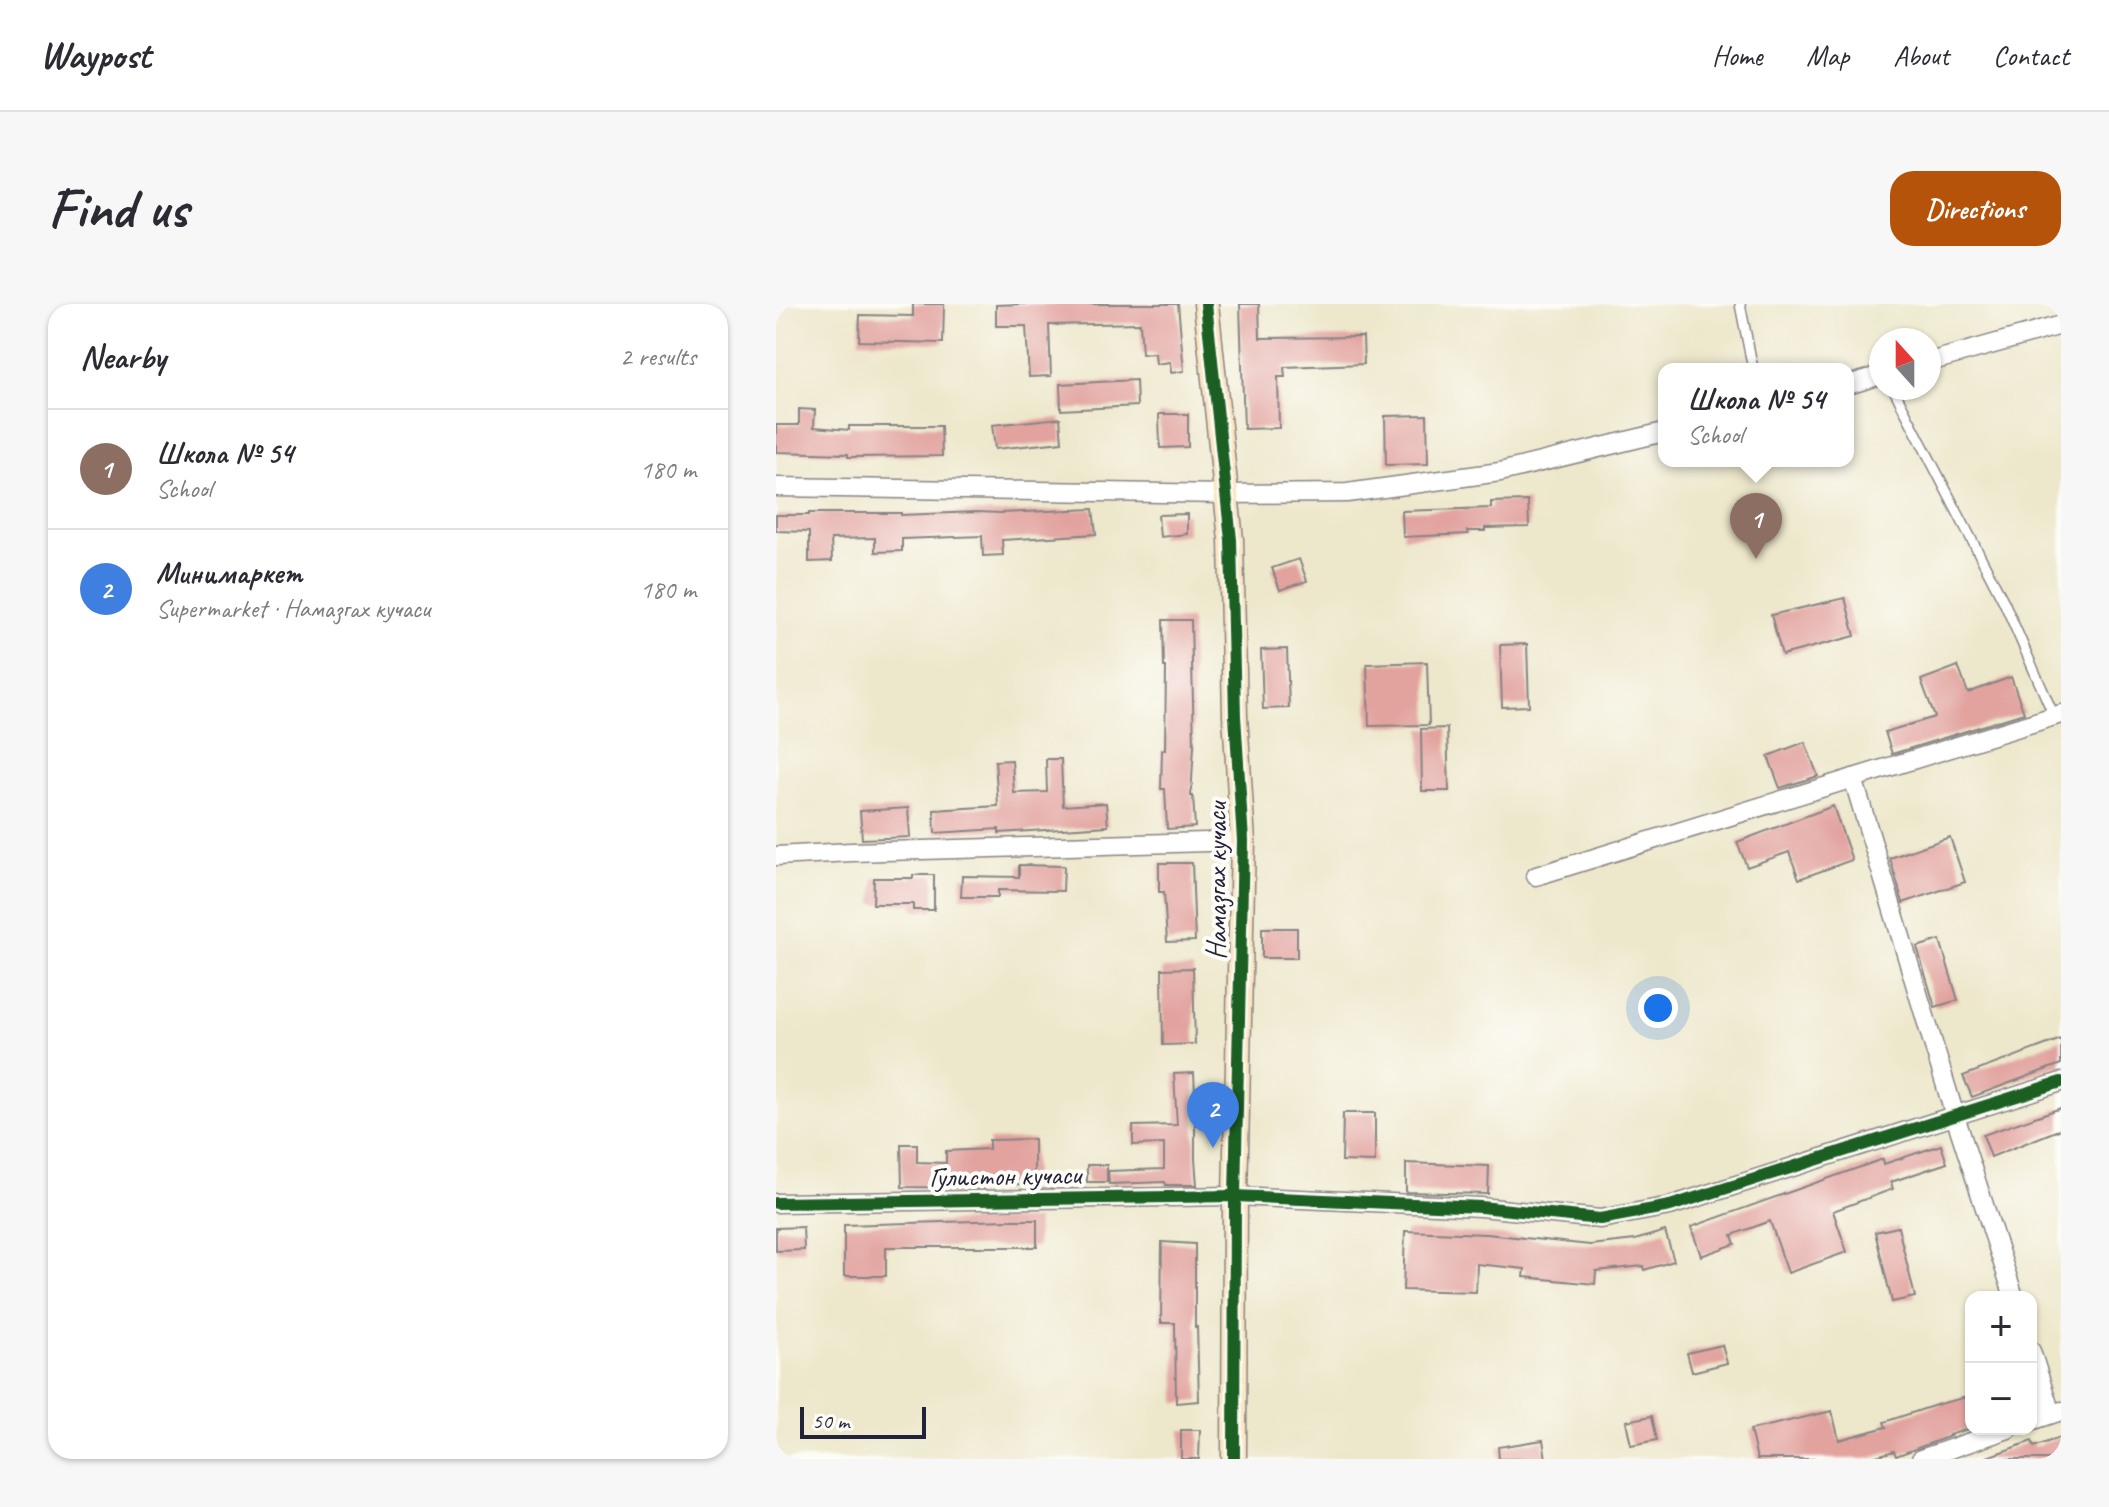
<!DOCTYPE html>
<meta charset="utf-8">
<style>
:root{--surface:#fff;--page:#f7f7f7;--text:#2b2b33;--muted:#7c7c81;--line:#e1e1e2;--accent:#b45309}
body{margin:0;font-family:Caveat,sans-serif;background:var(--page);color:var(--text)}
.controls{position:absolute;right:24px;bottom:24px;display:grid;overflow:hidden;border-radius:16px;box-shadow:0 2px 6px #0004}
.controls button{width:72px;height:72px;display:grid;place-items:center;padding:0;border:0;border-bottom:2px solid var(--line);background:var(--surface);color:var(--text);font:40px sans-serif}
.compass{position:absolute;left:1093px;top:24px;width:72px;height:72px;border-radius:50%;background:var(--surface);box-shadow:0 2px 6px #0004;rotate:339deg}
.scale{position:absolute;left:24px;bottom:20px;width:126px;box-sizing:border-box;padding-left:8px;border:4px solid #22223b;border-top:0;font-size:22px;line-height:28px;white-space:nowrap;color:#22223b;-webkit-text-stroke:6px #fdfcf7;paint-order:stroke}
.you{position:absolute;left:882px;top:704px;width:28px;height:28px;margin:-20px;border:6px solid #fff;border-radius:50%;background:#1a73e8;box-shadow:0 0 0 12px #1a73e833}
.badge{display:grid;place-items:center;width:52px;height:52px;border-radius:50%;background:var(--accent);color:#fff;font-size:26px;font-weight:700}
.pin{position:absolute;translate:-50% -66px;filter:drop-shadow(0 2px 4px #0008)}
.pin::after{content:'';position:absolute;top:42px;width:28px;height:24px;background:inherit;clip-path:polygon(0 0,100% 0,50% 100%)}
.popup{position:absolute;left:882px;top:59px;width:196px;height:104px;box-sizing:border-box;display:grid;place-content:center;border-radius:16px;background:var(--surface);filter:drop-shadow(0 2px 6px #0005);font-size:26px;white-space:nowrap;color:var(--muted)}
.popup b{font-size:30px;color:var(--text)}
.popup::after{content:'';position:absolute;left:50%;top:100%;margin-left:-16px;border:16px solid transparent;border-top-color:var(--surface)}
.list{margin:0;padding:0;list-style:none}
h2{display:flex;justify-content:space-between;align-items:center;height:104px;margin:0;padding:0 32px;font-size:34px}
h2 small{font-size:26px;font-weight:400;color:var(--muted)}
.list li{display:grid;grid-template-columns:52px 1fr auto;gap:24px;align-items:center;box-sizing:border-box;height:120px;padding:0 32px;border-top:2px solid var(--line)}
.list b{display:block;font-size:30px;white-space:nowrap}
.list p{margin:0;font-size:26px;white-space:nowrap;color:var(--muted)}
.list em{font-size:26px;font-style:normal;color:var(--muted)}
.map{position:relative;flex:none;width:1285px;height:1155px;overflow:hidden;border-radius:24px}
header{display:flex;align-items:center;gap:48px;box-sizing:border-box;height:112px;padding:0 40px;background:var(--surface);border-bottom:2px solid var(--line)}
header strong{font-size:38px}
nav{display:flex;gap:44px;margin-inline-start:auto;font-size:28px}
.intro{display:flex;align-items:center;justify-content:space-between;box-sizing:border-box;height:192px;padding:0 48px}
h1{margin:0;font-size:56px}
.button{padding:20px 36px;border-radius:24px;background:var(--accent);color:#fff;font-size:28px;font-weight:700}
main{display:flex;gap:48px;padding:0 48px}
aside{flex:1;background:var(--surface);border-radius:24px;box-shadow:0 2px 6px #0004}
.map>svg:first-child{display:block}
.building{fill:#e2a39f}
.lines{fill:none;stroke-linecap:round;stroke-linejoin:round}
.lane-casing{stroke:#888483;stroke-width:12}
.street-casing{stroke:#888483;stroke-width:21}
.secondary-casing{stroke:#888483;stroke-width:27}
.lane{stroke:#fff;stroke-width:9}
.street{stroke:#fff;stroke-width:18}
.secondary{stroke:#fbe6c4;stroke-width:24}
.cycleway-casing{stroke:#fdfcf7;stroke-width:17}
.cycleway{stroke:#1b5e20;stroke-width:12}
.labels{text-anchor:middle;stroke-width:8;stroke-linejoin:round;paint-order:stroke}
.street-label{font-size:28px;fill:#22223b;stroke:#fdfcf7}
</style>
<header>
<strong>Waypost</strong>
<nav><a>Home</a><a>Map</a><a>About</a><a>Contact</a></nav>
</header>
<div class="intro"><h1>Find us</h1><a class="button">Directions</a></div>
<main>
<aside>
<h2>Nearby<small>2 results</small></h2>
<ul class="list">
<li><span class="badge" style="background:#8d6e63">1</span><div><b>Школа № 54</b><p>School</p></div><em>180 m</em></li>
<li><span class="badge" style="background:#3f7fe0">2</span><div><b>Минимаркет</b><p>Supermarket · Намазгах кучаси</p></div><em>180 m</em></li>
</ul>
</aside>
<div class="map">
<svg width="1285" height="1155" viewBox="0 0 1285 1155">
<rect width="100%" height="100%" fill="#fdfcf7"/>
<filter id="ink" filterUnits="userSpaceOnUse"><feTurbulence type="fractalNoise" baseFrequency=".0125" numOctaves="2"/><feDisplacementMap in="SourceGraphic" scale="16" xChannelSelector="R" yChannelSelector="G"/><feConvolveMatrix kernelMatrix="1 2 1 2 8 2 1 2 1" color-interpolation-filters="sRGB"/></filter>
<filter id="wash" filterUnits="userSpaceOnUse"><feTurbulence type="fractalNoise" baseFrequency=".006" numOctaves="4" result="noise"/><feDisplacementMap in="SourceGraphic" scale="32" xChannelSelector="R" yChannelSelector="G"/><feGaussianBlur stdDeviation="1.8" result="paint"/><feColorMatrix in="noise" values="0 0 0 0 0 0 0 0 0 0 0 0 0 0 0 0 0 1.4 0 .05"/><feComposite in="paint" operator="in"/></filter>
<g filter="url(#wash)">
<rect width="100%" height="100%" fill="#ede7cb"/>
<g id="blocks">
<!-- building -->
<g class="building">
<path d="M 137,0 L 168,0 L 167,39 L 83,37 L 84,11 L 137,12 Z"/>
<path d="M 246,0 L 402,0 L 408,67 L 395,69 L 394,58 L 380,60 L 379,49 L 366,50 L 364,19 L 273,21 L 275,72 L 253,73 L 250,22 L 220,22 L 220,1 Z"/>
<path d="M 464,0 L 483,0 L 484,34 L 587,33 L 588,60 L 508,63 L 509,73 L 502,73 L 503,124 L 468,125 Z"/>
<path d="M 360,76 L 361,102 L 285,106 L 284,80 Z"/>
<path d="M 23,105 L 39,106 L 38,123 L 73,126 L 73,122 L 165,122 L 166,152 L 72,153 L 72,150 L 0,148 L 0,121 L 23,121 Z"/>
<path d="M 383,110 L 412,110 L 412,143 L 384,144 Z"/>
<path d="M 651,111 L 652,160 L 610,161 L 609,112 Z"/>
<path d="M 284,114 L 286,138 L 219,145 L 216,121 Z"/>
<path d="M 752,197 L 753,223 L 709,224 L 709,227 L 691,227 L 692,230 L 627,233 L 626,207 L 715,204 L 715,198 Z"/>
<path d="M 317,205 L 320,230 L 226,236 L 227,251 L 207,252 L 206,232 L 126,235 L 126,247 L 99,248 L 99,234 L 55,235 L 56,257 L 33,258 L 33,228 L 0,227 L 0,211 L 33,211 L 33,209 L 125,209 L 125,211 L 201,208 L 225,209 Z"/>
<path d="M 411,210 L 411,230 L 384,233 L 382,211 Z"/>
<path d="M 523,255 L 531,277 L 504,286 L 496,264 Z"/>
<path d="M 1069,294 L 1079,332 L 1006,351 L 995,311 Z"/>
<path d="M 387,316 L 415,316 L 418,442 L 415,492 L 417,492 L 419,523 L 391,525 L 389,485 L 385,485 L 386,446 L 389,446 L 390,363 L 388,363 Z"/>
<path d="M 751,340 L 753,402 L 726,403 L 724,341 Z"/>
<path d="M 511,345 L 513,404 L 487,405 L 485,346 Z"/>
<path d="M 651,358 L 653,421 L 593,422 L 591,360 Z"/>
<path d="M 1182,362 L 1192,389 L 1235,373 L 1248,409 L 1116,450 L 1109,428 L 1159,413 L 1145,376 Z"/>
<path d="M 671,424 L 673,487 L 646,487 L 645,425 Z"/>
<path d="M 1029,438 L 1042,472 L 1004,484 L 992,452 Z"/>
<path d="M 270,455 L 285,455 L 287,502 L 330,499 L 332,522 L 223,529 L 223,525 L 159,529 L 158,506 L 222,502 L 219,457 L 236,456 L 238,489 L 271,488 Z"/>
<path d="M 1057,502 L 1076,556 L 1023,575 L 1013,548 L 971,563 L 961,538 Z"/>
<path d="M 132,504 L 134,533 L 86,535 L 84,507 Z"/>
<path d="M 1174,533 L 1189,578 L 1127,599 L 1114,554 Z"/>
<path d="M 383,559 L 416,559 L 419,637 L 391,638 L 388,588 L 383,588 Z"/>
<path d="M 243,561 L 288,562 L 287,587 L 222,586 L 222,593 L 185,593 L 186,572 L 243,573 Z"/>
<path d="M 137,571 L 158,571 L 158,606 L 137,606 L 137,600 L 97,600 L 98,574 L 137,574 Z"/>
<rect x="486" y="624" width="35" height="30"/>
<path d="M 1164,636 L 1182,696 L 1159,703 L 1141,643 Z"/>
<path d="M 417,664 L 419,740 L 387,741 L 386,665 Z"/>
<path d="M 1285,735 L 1285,760 L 1196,793 L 1187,772 Z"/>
<path d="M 418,769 L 420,811 L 419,811 L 419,855 L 421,881 L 390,881 L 389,878 L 333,880 L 332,867 L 388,865 L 388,840 L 357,841 L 357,822 L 401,821 L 398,770 Z"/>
<path d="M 1285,804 L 1285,825 L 1215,853 L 1207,831 Z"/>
<path d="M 567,809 L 599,809 L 599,858 L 566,857 Z"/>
<path d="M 258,835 L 258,880 L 209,881 L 209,884 L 126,883 L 125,840 L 141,840 L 141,858 L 170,859 L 170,847 L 213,845 L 213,836 Z"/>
<path d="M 1165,841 L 1171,859 L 1115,878 L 1117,885 L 1057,907 L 1071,948 L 1012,969 L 994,917 L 956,931 L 959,940 L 925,952 L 915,923 L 1107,855 L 1108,860 Z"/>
<path d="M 630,859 L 713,862 L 712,890 L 630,888 Z"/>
<rect x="311" y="861" width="20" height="17"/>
<path d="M 233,916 L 261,916 L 261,943 L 110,943 L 110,972 L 68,972 L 68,921 Z"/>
<path d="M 27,923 L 28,946 L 0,947 L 0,924 Z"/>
<path d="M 1122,923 L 1139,993 L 1116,998 L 1099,928 Z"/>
<path d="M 629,927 L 711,930 L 814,941 L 859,936 L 889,927 L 898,957 L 868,966 L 867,962 L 820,967 L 819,980 L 748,973 L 749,965 L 701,960 L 700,988 L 627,986 Z"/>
<path d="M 386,938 L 419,940 L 419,1023 L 421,1023 L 423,1097 L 400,1099 L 399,1019 L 385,1019 Z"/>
<path d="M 946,1041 L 951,1059 L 916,1068 L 911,1049 Z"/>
<path d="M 1195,1092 L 1195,1124 L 1173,1131 L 1174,1132 L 1120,1152 L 1118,1147 L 1090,1155 L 981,1155 L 974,1126 L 1056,1107 L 1063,1136 L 1110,1123 L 1108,1118 L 1163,1100 Z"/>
<path d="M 876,1112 L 881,1136 L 855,1141 L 850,1117 Z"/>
<path d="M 405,1126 L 424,1126 L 423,1155 L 405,1155 Z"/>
<path d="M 1285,1133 L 1285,1155 L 1211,1155 L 1211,1153 L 1256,1137 L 1258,1143 Z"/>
<path d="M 767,1136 L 770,1155 L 723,1155 L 722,1143 Z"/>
</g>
</g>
</g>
<g filter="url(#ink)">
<use href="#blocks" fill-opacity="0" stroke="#888483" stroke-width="2"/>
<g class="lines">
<defs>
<g id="lane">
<path d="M 964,0 L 977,65"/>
<path d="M 1117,84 L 1228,298 L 1278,412"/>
</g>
<g id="street">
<path d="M 1153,58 L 1285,21"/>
<path d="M 1072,81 L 1105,71"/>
<path d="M 0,183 L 450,190 L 571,189 L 724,168 L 888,128"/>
<path d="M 1077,474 L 1179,812 L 1238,993"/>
<path d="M 0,552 L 75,548 L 467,537"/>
<path d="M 760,572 L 1285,410"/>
<path d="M 0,899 L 459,892 L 705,903 L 824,915 L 894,902 L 1285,778"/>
<path d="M 1255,1047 L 1275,1110"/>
<path d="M 1255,1117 L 1285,1107"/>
<path d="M 1145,1155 L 1232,1125"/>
</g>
<path id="secondary" d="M 430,0 L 455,236 L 459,412 L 467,537 L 459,892 L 458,1155"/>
</defs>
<!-- lane casing -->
<use href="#lane" class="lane-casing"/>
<!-- street casing -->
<use href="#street" class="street-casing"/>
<!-- secondary casing -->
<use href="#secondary" class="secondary-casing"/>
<!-- lane -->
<use href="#lane" class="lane"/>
<!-- street -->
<use href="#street" class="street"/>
<!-- secondary -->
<use href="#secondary" class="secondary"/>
<defs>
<g id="cycleway">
<path d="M 430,0 L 455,236 L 459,412 L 467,537 L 459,892 L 458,1155"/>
<path d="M 0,899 L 459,892 L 705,903 L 824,915 L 894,902 L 1285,778"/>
</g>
</defs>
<!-- cycleway casing -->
<use href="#cycleway" class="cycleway-casing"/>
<!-- cycleway -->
<use href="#cycleway" class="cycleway"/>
</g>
</g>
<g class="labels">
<!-- street labels -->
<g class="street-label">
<text transform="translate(440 577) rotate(-90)" y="10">Намазгах кучаси</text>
<text transform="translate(229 871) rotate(-1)" y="10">Гулистон кучаси</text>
</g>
</g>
</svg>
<div class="controls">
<button>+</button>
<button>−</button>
</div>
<svg class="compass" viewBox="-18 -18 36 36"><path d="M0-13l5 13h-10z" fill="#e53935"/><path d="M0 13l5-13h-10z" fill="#7c7c81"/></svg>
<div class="scale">50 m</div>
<div class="you"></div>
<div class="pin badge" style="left:980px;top:255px;background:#8d6e63">1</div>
<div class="popup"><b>Школа № 54</b>School</div>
<div class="pin badge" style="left:437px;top:844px;background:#3f7fe0">2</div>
</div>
</main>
